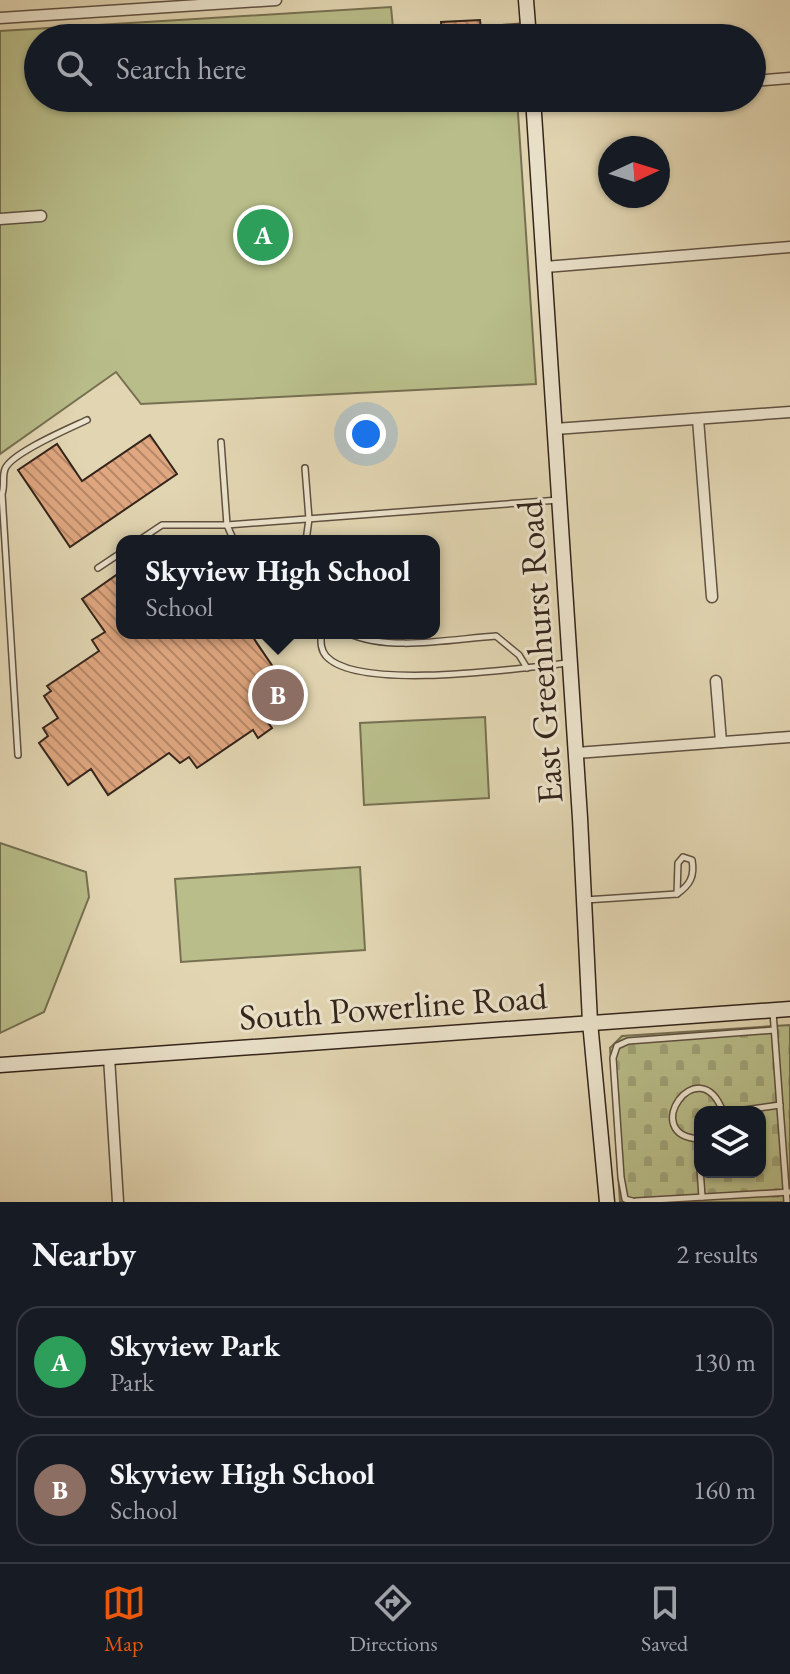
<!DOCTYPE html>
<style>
:root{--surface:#171b24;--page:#20242c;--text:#f1f3f6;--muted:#9ea1a6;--line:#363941;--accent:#ea580c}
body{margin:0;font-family:"EB Garamond",serif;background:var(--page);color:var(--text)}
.controls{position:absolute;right:24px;bottom:24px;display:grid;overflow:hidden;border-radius:16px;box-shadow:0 2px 6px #0004}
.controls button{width:72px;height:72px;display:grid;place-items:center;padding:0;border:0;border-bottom:2px solid var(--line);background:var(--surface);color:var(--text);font:40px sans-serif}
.compass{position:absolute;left:598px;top:136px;width:72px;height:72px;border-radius:50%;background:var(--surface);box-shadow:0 2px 6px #0004;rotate:86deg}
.you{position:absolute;left:366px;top:434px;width:28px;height:28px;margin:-20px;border:6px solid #fff;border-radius:50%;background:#1a73e8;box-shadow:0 0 0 12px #1a73e833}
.badge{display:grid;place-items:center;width:52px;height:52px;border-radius:50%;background:var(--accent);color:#fff;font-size:26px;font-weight:700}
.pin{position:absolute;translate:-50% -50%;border:4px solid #fff;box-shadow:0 2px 8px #0006}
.popup{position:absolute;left:116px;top:535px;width:324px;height:104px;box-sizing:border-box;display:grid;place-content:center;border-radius:16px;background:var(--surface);filter:drop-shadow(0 2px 6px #0005);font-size:26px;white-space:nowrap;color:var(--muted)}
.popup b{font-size:30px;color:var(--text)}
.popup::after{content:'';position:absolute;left:50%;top:100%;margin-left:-16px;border:16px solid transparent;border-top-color:var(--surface)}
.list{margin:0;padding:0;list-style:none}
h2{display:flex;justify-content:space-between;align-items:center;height:104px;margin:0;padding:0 32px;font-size:34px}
h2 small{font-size:26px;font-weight:400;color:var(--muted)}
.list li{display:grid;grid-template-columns:52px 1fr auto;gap:24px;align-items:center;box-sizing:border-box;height:112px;margin:0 16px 16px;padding:0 16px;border:2px solid var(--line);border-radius:24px}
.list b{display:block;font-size:30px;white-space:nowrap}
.list p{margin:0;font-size:26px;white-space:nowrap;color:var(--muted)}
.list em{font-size:26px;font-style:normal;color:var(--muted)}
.icon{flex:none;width:44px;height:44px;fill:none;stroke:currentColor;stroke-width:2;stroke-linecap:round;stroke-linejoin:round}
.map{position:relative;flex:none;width:790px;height:1202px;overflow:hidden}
.search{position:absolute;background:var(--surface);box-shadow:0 2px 6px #0004;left:24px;right:24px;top:24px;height:88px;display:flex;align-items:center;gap:20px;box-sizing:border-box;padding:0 28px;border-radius:44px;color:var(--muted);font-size:30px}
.sheet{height:360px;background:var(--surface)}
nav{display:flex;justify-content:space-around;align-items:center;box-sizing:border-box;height:112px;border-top:2px solid var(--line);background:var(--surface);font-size:22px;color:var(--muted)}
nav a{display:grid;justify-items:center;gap:4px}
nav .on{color:var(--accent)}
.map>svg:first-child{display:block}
.green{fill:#b8bd89;stroke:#767052;stroke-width:2}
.cemetery{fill:url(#cemetery-stones);stroke:#767052;stroke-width:2;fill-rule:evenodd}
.building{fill:url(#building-back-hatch);stroke:#33241b;stroke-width:2}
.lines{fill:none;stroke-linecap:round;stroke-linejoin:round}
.lane-casing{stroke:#5f5041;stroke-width:8}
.street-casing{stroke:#5f5041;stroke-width:13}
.secondary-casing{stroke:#33241b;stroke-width:17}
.lane{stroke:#ece4cd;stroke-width:5}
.street{stroke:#ece4cd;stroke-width:10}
.secondary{stroke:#ece4cd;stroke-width:14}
.labels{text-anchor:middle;stroke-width:6;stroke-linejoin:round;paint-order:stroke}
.street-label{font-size:36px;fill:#33241b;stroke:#ece4cd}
</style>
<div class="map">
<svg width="790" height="1202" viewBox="0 0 790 1202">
<defs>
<pattern id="cemetery-stones" width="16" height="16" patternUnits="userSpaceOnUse" patternTransform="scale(2)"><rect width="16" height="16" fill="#b8bd89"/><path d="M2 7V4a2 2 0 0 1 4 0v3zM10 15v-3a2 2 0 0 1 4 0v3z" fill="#9fa276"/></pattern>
<pattern id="building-back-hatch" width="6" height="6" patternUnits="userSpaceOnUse" patternTransform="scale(2)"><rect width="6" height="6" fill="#e0a780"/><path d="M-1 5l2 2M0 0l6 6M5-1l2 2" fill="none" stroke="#b68868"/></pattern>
</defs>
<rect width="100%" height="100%" fill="#e2d6b2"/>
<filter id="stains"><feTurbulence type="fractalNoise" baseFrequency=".0025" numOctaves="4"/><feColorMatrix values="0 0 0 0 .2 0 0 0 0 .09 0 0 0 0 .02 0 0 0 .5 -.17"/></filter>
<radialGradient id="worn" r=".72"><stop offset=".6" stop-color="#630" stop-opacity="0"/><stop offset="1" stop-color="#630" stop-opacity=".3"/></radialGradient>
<!-- green -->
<g class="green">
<path d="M 391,7 L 394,38 L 38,38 L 38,98 L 517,98 L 536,384 L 141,404 L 116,372 L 0,454 L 0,31 Z"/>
<path d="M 485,717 L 489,798 L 364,805 L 360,723 Z"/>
<path d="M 0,843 L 86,872 L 89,897 L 44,1012 L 0,1033 Z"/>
<path d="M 360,867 L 365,950 L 181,962 L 175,879 Z"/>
</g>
<!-- cemetery -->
<path class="cemetery" d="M 790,1025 L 790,1202 L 620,1202 L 610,1048 L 622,1036 ZM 700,1112 L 760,1112 L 760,1172 L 700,1172 Z"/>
<!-- building -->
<g class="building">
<path d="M 480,20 L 482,38 L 442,38 L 441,22 Z"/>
<path d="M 150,435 L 177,474 L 70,547 L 18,470 L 57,444 L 82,481 Z"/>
<path d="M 122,571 L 122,633 L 250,633 L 286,686 L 261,702 L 272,718 L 267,721 L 272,728 L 258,738 L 253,730 L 197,768 L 189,757 L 180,763 L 169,753 L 108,795 L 91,769 L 68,785 L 39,743 L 48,736 L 43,728 L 58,718 L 44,696 L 51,691 L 47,686 L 99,651 L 92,640 L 105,632 L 82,599 Z"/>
</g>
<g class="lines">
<defs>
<g id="lane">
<path d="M 490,29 L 527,26"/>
<path d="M 221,442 L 227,525 L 234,541"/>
<path d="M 305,468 L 309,519 L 306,541"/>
<path d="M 138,541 L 162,525 L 227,525 L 559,500"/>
<path d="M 98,568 L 122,552"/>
<path d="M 321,633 C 321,641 320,649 326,656 C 358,692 521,668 568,663"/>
<path d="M 348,633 C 389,652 452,639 496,636 L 519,655 L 527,668"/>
<path d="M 18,755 L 2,494 C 5,486 2,477 5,469 C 11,453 70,428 87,420"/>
<path d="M 683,857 L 692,860 C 695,876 690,885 677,894 L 678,863 Z"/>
<path d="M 585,900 L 677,894"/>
<path d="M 773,1012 L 787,1202"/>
<path d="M 730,1112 L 780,1105"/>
<path d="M 700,1139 C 637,1136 699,1047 723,1112"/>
<path d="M 698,1140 L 702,1197"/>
<path d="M 636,1201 L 790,1192"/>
<path d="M 636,1202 L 625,1199 L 621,1177 L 613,1058 L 617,1046 L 628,1041 L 774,1030"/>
</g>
<g id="street">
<path d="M 0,18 L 276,0"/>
<path d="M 752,81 L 790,78"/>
<path d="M 0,219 L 41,216"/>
<path d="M 545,267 L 790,247"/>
<path d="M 698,419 L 712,597"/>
<path d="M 555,429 L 790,412"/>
<path d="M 716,681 L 721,742"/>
<path d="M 576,753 L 790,737"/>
<path d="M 109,1057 L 118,1202"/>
</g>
<g id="secondary">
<path d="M 526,0 L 529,38"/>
<path d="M 533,98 L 580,818 L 590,1022 L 607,1202"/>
<path d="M 0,1065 L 790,1009"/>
</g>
</defs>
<!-- lane casing -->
<use href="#lane" class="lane-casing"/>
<!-- street casing -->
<use href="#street" class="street-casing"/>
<!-- secondary casing -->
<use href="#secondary" class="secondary-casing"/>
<!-- lane -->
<use href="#lane" class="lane"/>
<!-- street -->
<use href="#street" class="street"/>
<!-- secondary -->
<use href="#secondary" class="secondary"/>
</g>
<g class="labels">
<!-- street labels -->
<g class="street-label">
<text transform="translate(539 652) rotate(-94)" y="13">East Greenhurst Road</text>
<text transform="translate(393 1006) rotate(-4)" y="13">South Powerline Road</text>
</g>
</g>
<rect width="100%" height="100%" filter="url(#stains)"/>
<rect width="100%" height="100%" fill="url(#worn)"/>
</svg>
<div class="controls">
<button><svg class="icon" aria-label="layers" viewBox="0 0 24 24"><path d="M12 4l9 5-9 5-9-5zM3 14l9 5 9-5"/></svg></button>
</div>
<svg class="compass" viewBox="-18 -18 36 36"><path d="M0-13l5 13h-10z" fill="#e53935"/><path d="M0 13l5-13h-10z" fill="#9ea1a6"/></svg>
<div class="you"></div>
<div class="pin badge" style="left:263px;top:235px;background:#2e9e5b">A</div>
<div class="pin badge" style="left:278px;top:695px;background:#8d6e63">B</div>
<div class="popup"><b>Skyview High School</b>School</div>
<div class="search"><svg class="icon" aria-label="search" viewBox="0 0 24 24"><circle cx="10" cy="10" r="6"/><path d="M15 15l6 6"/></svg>Search here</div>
</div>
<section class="sheet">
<h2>Nearby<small>2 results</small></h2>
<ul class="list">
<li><span class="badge" style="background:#2e9e5b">A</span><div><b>Skyview Park</b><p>Park</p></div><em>130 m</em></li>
<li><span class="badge" style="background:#8d6e63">B</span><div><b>Skyview High School</b><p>School</p></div><em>160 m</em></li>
</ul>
</section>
<nav>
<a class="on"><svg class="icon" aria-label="map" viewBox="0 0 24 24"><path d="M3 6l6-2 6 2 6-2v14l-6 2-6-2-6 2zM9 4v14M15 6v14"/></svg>Map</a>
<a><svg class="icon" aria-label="directions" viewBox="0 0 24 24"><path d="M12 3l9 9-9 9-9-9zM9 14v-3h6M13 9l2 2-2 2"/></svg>Directions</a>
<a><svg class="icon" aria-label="saved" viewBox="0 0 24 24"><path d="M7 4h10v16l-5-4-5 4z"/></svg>Saved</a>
</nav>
